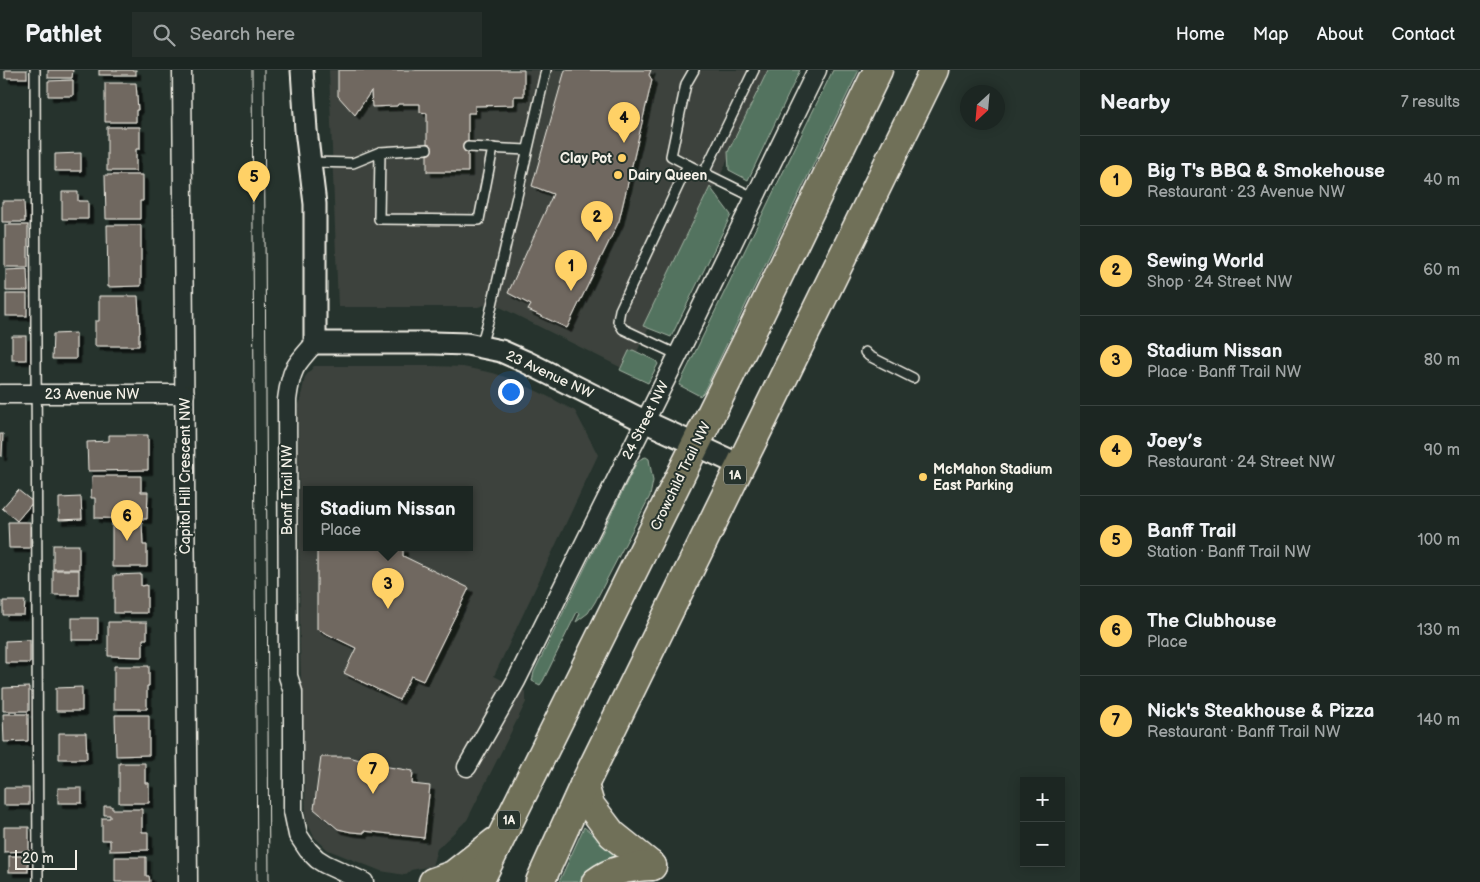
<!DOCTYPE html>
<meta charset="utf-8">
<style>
:root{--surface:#1c2622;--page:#252e2a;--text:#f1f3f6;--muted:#a0a5a5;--line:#3a4340;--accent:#ffd166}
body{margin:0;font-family:"Balsamiq Sans",sans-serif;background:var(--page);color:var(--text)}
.controls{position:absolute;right:15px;bottom:15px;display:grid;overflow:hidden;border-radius:0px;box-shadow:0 2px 12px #0003}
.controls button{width:45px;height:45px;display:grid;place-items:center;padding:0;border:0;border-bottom:1px solid var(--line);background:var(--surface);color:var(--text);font:25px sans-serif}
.compass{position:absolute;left:960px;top:15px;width:45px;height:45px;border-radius:50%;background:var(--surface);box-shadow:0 2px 12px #0003;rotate:206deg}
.scale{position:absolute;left:15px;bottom:12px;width:62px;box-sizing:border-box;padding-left:5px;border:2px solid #f4f1e8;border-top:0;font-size:14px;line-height:18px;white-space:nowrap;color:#f4f1e8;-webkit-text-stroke:4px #26332d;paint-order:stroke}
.you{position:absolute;left:510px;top:321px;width:18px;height:18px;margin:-12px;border:4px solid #fff;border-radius:50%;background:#1a73e8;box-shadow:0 0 0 8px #1a73e833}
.badge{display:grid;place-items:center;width:32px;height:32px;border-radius:50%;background:var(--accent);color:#111;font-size:16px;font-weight:700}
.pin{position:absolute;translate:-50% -41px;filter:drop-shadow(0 1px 2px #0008)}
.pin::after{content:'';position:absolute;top:26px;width:18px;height:15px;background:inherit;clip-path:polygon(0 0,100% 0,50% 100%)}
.popup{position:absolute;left:303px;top:416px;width:170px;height:65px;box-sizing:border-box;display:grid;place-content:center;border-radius:0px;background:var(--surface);filter:drop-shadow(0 1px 4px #0005);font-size:16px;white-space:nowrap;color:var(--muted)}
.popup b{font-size:19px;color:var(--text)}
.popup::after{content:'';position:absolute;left:50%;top:100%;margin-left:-10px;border:10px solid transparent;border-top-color:var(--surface)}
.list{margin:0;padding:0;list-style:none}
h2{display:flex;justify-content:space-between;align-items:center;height:65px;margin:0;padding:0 20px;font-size:21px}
h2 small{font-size:16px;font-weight:400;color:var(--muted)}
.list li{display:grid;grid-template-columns:32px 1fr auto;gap:15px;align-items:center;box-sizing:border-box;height:90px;padding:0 20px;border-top:1px solid var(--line)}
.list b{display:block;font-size:19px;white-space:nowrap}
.list p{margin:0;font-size:16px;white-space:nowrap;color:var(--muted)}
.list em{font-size:16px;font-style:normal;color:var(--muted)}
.icon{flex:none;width:28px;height:28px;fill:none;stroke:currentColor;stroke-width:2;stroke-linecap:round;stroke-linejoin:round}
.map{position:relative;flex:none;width:1080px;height:812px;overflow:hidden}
header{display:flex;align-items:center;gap:30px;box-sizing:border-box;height:70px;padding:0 25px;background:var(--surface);border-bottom:1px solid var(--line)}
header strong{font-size:24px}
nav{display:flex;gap:28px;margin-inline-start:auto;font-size:18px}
.search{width:350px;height:45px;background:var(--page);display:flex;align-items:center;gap:12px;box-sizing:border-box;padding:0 18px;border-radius:0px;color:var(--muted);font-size:19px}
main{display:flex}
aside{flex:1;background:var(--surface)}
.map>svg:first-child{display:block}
.built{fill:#3c433d;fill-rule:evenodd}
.green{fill:#52735e;stroke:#a3b2a3}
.building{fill:#706861;stroke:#f4f1e8;filter:url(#shadow)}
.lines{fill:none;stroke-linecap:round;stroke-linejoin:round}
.service-casing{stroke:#f4f1e8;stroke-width:12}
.minor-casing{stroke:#f4f1e8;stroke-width:21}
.tertiary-casing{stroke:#f4f1e8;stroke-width:25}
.trunk-casing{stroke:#f4f1e8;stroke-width:31}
.service{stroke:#26332d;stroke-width:9}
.minor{stroke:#26332d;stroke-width:18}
.tertiary{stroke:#26332d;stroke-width:21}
.trunk{stroke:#706f59;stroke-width:28}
.tram{stroke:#f4f1e8;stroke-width:1}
.poi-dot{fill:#ffd166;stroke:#26332d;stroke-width:2}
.labels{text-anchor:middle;stroke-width:4;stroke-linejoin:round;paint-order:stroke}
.shield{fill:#26332d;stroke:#b6b8b0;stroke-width:1}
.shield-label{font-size:12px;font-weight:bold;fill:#f4f1e8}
.poi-label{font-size:14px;font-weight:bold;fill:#f4f1e8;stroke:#26332d;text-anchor:start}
.street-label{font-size:14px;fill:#f4f1e8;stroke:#26332d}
</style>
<header>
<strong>Pathlet</strong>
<div class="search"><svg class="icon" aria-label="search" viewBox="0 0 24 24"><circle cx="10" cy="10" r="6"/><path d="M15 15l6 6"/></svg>Search here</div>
<nav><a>Home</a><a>Map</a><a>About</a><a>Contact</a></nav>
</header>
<main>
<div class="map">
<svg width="1080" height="812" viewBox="0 0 1080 812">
<defs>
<filter id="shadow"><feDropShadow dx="4.5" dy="4.5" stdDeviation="0" flood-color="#0009"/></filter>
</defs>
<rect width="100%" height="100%" fill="#26332d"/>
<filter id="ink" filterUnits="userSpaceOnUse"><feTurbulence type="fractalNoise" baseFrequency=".02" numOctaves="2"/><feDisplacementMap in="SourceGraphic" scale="10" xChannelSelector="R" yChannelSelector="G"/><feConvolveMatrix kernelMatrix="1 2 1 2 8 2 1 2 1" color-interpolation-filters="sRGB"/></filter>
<g filter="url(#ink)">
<!-- built -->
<g class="built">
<path d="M 329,0 L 770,0 L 628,301 L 492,233 L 478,237 L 338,237 Z"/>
<path d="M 314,296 L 433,296 L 463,297 L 493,303 L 514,310 L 549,327 L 575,341 L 598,385 L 494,606 L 526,622 L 526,632 L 467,750 L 437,779 L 432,796 L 411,800 L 405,805 L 381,801 L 328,780 L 314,767 L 306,750 L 300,580 L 298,340 L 305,307 ZM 307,420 L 469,420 L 469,478 L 307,478 Z"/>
</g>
<!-- green -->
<g class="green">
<path d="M 768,0 L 800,0 L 748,110 L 729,100 L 728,82 Z"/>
<path d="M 833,0 L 859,0 L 708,313 L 703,323 L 700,326 L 679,315 Z"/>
<path d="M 710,117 L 731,145 L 671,267 L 643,256 Z"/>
<path d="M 633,280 L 656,291 L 658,294 L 648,313 L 620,300 L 629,281 Z"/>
<path d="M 646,387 L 649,389 L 653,411 L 650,426 L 595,532 L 588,543 L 576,552 L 580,543 L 577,542 L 543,611 L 540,615 L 532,611 L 534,602 L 632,402 C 635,396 638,388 646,387 Z"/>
<path d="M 584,757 L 621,787 L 584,812 L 559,812 Z"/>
</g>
<!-- building -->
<g class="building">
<rect x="5" y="0" width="22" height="8"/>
<path d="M 48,0 L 73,0 L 72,8 L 48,8 Z"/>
<rect x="99" y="0" width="37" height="5"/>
<path d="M 338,0 L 524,0 L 524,26 L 514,26 L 514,35 L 475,36 L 475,43 L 468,43 L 468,102 L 427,102 L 427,43 L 420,42 L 420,34 L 398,34 L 397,36 L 372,37 L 371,21 L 355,45 L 338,26 Z"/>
<path d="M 565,0 L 651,0 L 649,5 L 652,10 L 619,151 L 567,258 L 528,240 L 531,235 L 508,223 L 553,124 L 532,116 Z"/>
<path d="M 73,10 L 73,26 L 48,26 L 48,11 Z"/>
<path d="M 105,13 L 136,13 L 138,40 L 136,40 L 136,52 L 105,52 Z"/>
<path d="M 107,57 L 140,57 L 140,79 L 136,79 L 136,101 L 107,101 Z"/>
<path d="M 81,83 L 81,101 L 55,101 L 55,84 Z"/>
<path d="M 105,105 L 143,105 L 143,131 L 140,131 L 140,149 L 106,149 Z"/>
<path d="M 62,122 L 78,122 L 78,131 L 88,131 L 88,149 L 62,149 Z"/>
<path d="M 2,131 L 24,131 L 25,152 L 2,152 Z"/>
<rect x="5" y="155" width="23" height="42"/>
<path d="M 107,155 L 141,155 L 141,216 L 108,217 Z"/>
<path d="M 27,199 L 28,221 L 6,221 L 6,200 Z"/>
<rect x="6" y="224" width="21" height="22"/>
<path d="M 99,226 L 138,226 L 140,263 L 139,263 L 139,276 L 95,276 L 95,251 L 99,251 Z"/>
<path d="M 76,263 L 76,289 L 52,289 L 53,264 Z"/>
<rect x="12" y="266" width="14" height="24"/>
<path d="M 0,364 L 3,364 L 2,386 L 0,386 Z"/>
<path d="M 109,365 L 148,365 L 148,400 L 88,401 L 87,372 L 109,371 Z"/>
<path d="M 92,406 L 141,406 L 141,422 L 148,422 L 147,449 L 95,448 L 95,428 L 91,428 Z"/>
<path d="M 18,420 L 33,432 L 17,451 L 2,438 Z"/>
<path d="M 81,427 L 82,449 L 59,450 L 59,428 Z"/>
<path d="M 8,452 L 30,452 L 30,478 L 9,478 Z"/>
<path d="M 142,452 L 143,475 L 147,475 L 147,497 L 112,497 L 112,453 Z"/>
<rect x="53" y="475" width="26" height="24"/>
<path d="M 317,478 L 403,478 L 403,486 L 469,518 L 423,611 L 411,606 L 399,630 L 344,603 L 356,578 L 317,559 Z"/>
<rect x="53" y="500" width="26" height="25"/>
<path d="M 141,504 L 141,516 L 147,515 L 147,543 L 114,543 L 114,505 Z"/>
<path d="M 3,531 L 25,531 L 24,545 L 3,545 Z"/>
<rect x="72" y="548" width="26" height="22"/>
<path d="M 108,552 L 147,552 L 147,569 L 143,569 L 143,587 L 108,586 Z"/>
<path d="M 30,570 L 30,593 L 5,593 L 5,571 Z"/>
<path d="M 114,596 L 149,596 L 149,616 L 147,616 L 147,639 L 114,639 Z"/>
<path d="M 29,617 L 29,641 L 3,641 L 3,618 Z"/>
<path d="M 82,617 L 82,641 L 56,641 L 56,618 Z"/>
<path d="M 3,644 L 28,644 L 28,671 L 4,672 Z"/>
<path d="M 115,645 L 149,645 L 149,685 L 116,686 Z"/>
<path d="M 59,663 L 86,663 L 87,689 L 59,689 Z"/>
<path d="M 321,687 L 349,687 L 371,693 L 369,704 L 382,706 L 383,696 L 413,701 L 412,714 L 430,716 L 424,768 L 364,761 L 364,763 L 351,762 L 338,759 L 314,739 Z"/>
<path d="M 119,693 L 145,693 L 145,713 L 149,713 L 149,733 L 119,733 Z"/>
<rect x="4" y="718" width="25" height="17"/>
<rect x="58" y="718" width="24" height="15"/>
<path d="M 104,736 L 112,736 L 112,739 L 142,739 L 142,762 L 148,762 L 148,780 L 110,781 L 110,770 L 102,770 L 102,748 L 110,748 L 110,745 L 104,745 Z"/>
<path d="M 4,757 L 29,757 L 29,781 L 4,782 Z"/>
<rect x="9" y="786" width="19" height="16"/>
<path d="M 115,787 L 146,787 L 146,806 L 149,806 L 150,812 L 115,812 Z"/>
</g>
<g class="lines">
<defs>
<g id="service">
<path d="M 35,0 L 38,812"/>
<path d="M 468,77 L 527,80"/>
<path d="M 380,82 L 379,149 L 479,150 L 493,78"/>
<path d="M 310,92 L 353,93 L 380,82 L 427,79"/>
<path d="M 688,95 L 671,86 L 686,14 L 694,0"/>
<path d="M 704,103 L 754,0"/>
<path d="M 481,276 L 489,248 L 546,0"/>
<path d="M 865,282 L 869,286 L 913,308"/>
<path d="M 678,285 L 623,259 L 618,251 L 620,240 L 688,95 L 755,128"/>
</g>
<g id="minor">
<path d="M 182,0 L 188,812"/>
<path d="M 315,273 C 294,296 291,299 287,330 L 288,606 L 293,622 L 293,741 L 298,765 L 308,780 L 317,789 L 325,794 L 364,812"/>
<path d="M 0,324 L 185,324"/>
<path d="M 467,697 L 516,611 L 678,285 L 817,0"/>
</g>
<path id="tertiary" d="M 302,0 L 306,60 L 315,134 L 315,273 L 434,273 L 467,274 L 501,281 L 526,292 L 644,351 L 740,395"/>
<g id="trunk">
<path d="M 584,715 L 590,735 L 612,764 L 652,796"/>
<path d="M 433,812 L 453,805 L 495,772"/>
<path d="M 479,812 L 750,265 L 878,0"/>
<path d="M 540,812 L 584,715 L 934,0"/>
<path d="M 596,812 C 613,799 631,797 652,796"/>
</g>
</defs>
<!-- service casing -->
<use href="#service" class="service-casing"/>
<!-- minor casing -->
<use href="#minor" class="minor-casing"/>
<!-- tertiary casing -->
<use href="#tertiary" class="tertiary-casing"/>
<!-- trunk casing -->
<use href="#trunk" class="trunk-casing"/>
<!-- service -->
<use href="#service" class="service"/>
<!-- minor -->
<use href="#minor" class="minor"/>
<!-- tertiary -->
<use href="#tertiary" class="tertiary"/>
<!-- trunk -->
<use href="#trunk" class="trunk"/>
<!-- tram -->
<g class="tram">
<path d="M 252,0 L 257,812"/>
<path d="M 264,0 L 269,812"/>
</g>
</g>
</g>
<!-- markers -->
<g class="poi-dot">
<circle cx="622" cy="88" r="5"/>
<circle cx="618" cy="105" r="5"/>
<circle cx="923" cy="407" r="5"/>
</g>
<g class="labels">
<!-- shield labels -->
<g class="shield">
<rect x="724" y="395.5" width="22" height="19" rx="4"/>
<rect x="498" y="740.5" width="22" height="19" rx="4"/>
</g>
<g class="shield-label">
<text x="735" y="409">1A</text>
<text x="509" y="754">1A</text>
</g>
<!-- poi labels -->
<g class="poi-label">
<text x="612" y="93" text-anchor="end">Clay Pot</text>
<text x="628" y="110">Dairy Queen</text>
<text x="933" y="404">McMahon Stadium<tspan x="933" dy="16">East Parking</tspan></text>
</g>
<!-- street labels -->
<g class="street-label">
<text transform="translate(550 304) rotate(25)" y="5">23 Avenue NW</text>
<text x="92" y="329">23 Avenue NW</text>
<text transform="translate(645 350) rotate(-63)" y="5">24 Street NW</text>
<text transform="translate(185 406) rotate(-90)" y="5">Capitol Hill Crescent NW</text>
<text transform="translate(680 406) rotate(-64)" y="5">Crowchild Trail NW</text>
<text transform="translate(287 420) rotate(-90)" y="5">Banff Trail NW</text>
</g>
</g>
</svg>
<div class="controls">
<button>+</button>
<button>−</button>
</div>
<svg class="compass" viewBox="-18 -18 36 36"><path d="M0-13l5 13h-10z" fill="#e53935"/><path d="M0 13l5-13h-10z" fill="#a0a5a5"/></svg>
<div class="scale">20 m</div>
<div class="you"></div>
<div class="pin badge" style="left:571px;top:221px">1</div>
<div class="pin badge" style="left:597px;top:172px">2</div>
<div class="pin badge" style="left:388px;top:539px">3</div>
<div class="popup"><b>Stadium Nissan</b>Place</div>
<div class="pin badge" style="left:624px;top:73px">4</div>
<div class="pin badge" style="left:254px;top:132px">5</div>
<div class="pin badge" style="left:127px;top:471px">6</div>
<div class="pin badge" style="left:373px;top:724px">7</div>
</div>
<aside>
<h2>Nearby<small>7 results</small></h2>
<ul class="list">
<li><span class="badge">1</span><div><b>Big T's BBQ &amp; Smokehouse</b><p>Restaurant · 23 Avenue NW</p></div><em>40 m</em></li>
<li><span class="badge">2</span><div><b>Sewing World</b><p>Shop · 24 Street NW</p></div><em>60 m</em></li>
<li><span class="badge">3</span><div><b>Stadium Nissan</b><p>Place · Banff Trail NW</p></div><em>80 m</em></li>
<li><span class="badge">4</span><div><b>Joey’s</b><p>Restaurant · 24 Street NW</p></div><em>90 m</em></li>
<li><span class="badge">5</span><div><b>Banff Trail</b><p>Station · Banff Trail NW</p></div><em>100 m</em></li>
<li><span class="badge">6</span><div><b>The Clubhouse</b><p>Place</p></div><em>130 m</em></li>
<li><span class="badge">7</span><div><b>Nick's Steakhouse &amp; Pizza</b><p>Restaurant · Banff Trail NW</p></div><em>140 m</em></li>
</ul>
</aside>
</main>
